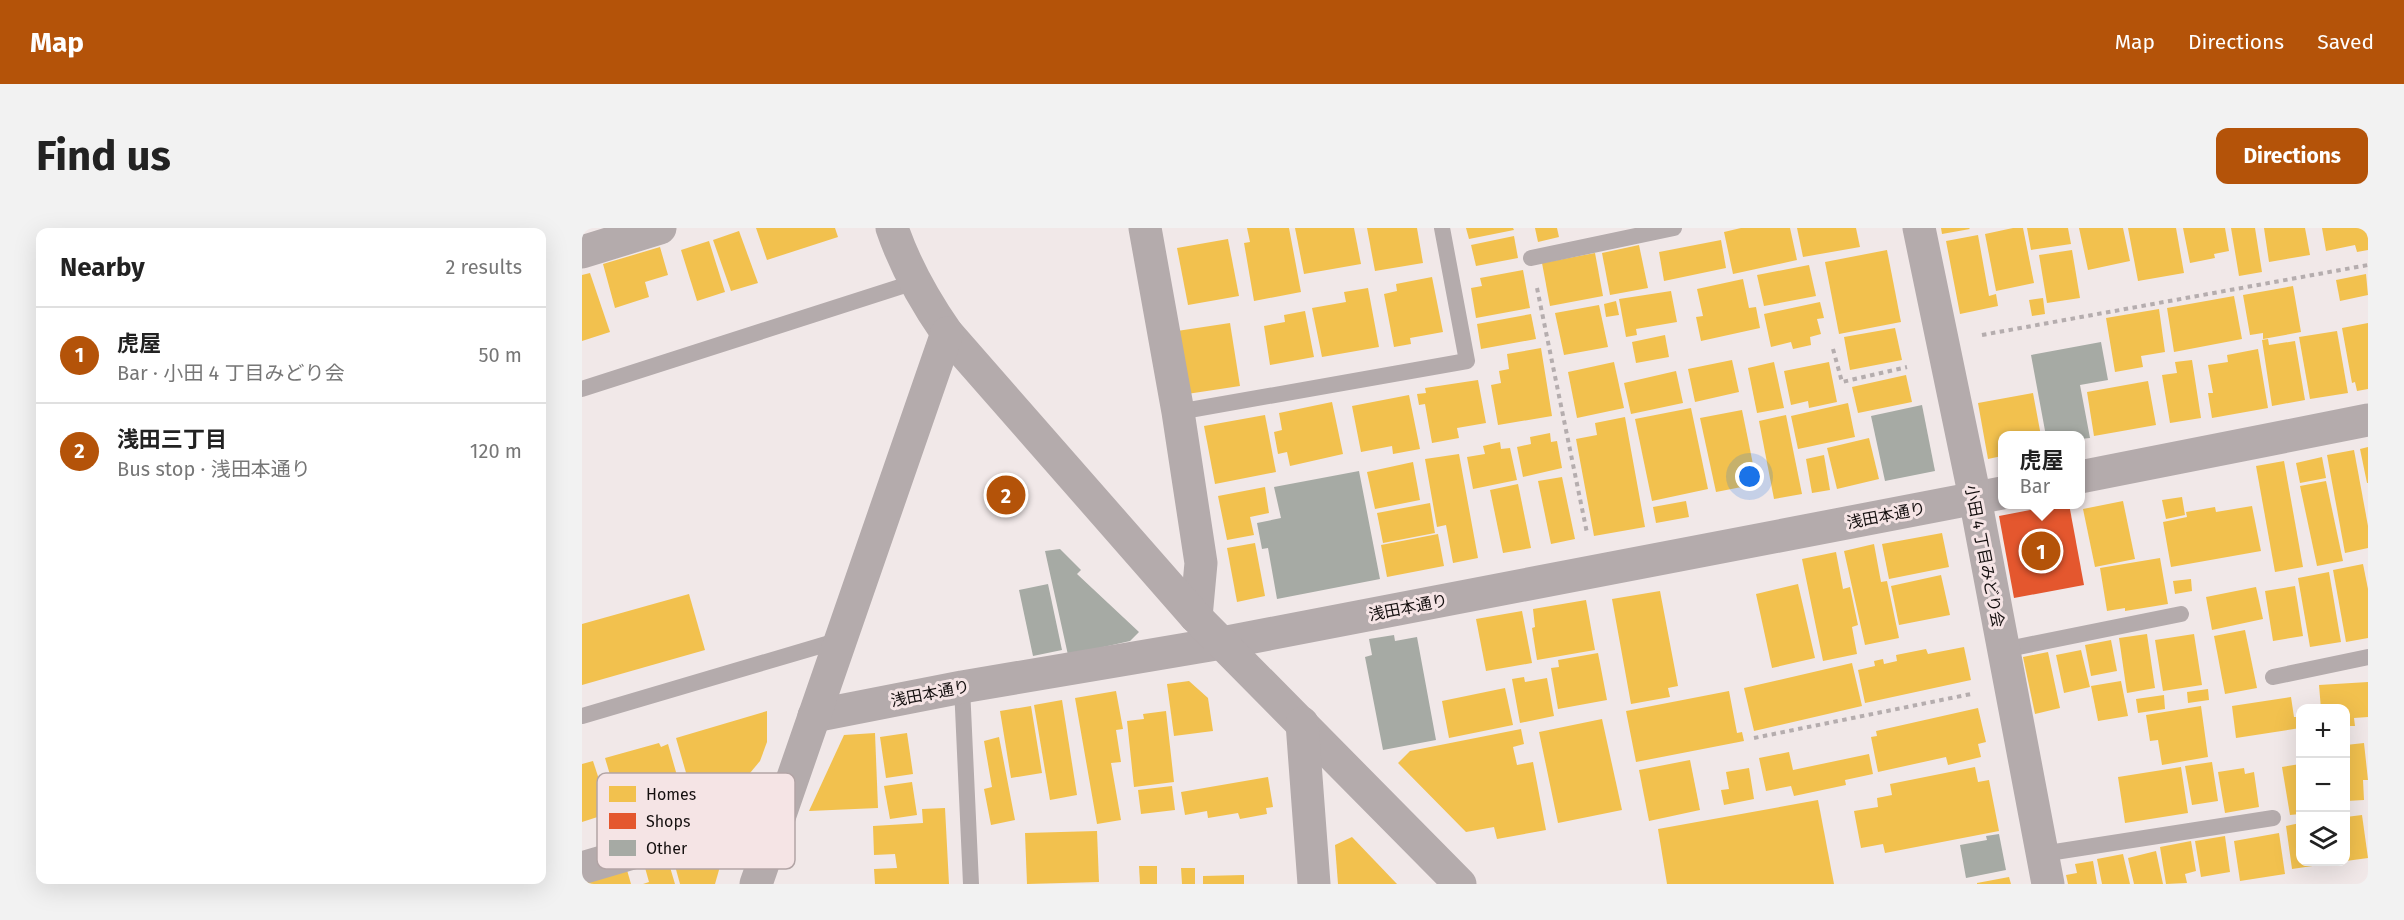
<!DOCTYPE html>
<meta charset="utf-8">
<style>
:root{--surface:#fff;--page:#f2f2f2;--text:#222;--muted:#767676;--line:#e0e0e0;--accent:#b45309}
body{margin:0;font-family:"Fira Sans","Noto Sans JP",sans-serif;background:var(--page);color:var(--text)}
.controls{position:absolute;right:18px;bottom:18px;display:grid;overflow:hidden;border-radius:12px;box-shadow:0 6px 24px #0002}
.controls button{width:54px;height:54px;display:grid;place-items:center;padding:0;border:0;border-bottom:2px solid var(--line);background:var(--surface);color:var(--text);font:30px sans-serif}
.you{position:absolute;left:1168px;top:249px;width:21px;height:21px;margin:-15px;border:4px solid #fff;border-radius:50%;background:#1a73e8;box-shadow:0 0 0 9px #1a73e833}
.badge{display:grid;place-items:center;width:39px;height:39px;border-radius:50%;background:var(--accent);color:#fff;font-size:20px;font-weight:700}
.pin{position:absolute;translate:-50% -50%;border:3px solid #fff;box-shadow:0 2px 6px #0006}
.popup{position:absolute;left:1416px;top:203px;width:87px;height:78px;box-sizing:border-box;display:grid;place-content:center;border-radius:12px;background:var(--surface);filter:drop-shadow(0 2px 4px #0005);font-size:20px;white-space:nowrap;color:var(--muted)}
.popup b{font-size:22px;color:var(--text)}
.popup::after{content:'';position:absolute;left:50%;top:100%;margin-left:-12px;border:12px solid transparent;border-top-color:var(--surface)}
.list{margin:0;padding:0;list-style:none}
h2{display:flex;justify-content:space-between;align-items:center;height:78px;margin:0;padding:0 24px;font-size:26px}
h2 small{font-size:20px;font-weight:400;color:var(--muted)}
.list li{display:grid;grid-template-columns:39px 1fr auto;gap:18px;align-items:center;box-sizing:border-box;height:96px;padding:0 24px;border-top:2px solid var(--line)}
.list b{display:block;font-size:22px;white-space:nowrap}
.list p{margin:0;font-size:20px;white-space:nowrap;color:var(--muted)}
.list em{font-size:20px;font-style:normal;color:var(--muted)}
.icon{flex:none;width:33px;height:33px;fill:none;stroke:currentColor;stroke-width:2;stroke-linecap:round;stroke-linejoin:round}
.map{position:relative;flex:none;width:1786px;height:656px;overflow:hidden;border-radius:12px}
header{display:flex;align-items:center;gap:36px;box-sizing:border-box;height:84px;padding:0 30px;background:var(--accent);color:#fff}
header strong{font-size:28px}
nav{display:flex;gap:33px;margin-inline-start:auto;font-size:21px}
.intro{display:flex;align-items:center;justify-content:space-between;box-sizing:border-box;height:144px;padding:0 36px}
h1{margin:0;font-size:42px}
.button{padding:15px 27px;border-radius:12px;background:var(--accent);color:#fff;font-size:21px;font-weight:700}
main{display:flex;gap:36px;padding:0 36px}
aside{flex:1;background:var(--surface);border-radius:12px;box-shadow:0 6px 24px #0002}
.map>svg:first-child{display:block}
.homes{fill:#f2c14e}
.shops{fill:#e4572e}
.building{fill:#a6aaa4}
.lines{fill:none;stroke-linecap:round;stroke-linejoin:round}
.path{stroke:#b5adae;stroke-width:4;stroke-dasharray:4.5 4.5;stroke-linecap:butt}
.service{stroke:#b4abac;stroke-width:16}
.minor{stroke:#b4abac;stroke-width:33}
.tertiary{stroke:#b4abac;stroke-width:33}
.labels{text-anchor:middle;stroke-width:6;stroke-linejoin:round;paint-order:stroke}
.street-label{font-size:16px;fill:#140f0f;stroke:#f5e4e5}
.key{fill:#f5e4e5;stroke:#b2a4a5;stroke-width:1.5}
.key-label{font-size:16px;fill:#140f0f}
</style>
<header>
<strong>Map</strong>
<nav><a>Map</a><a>Directions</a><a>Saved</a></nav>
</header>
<div class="intro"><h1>Find us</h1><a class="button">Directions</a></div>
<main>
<aside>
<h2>Nearby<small>2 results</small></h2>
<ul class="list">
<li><span class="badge">1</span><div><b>虎屋</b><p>Bar · 小田 4 丁目みどり会</p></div><em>50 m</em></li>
<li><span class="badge">2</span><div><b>浅田三丁目</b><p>Bus stop · 浅田本通り</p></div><em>120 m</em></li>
</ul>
</aside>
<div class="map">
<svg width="1786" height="656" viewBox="0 0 1786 656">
<rect width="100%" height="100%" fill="#f1e8e8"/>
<!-- homes -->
<g class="homes">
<path d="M 174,0 L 253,0 L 256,9 L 185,32 Z"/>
<path d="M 665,0 L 707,0 L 719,64 L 672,73 L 662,15 L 668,14 Z"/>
<path d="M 713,0 L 772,0 L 779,36 L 722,46 Z"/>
<path d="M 785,0 L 835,0 L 841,35 L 793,43 Z"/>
<path d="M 884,0 L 931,0 L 932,2 L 887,11 Z"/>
<path d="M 953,0 L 975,0 L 977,9 L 956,14 Z"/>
<path d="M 1159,0 L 1208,0 L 1215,32 L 1151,46 L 1142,4 Z"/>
<path d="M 1215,0 L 1274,0 L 1278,19 L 1221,29 Z"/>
<path d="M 1359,0 L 1387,0 L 1388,1 L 1360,6 Z"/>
<path d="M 1431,0 L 1441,0 L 1452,55 L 1414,63 L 1403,6 Z"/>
<path d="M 1445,0 L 1486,0 L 1489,16 L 1449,22 Z"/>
<path d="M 1497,0 L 1541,0 L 1548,33 L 1506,42 Z"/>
<path d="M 1546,0 L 1594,0 L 1602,45 L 1556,53 Z"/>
<path d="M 1601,0 L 1643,0 L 1647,23 L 1632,26 L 1633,30 L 1608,35 Z"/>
<path d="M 1649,0 L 1673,0 L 1680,44 L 1657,48 Z"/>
<path d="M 1682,0 L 1723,0 L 1728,27 L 1687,34 Z"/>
<path d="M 1740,0 L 1786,0 L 1786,22 L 1775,24 L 1773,17 L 1744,23 Z"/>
<path d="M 157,3 L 176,55 L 149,63 L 131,12 Z"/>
<path d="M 1396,7 L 1407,68 L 1414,66 L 1416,78 L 1378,86 L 1364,13 Z"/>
<path d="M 932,8 L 936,30 L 894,38 L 889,17 Z"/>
<path d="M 646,11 L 657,68 L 606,77 L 595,20 Z"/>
<path d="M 1139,12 L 1144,40 L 1082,53 L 1077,24 Z"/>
<path d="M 127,13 L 143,64 L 115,73 L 99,22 Z"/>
<path d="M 1057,17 L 1066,60 L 1028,67 L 1020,25 Z"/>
<path d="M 78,19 L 86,47 L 63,54 L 67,69 L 33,80 L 21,36 Z"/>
<path d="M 1305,22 L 1319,94 L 1257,106 L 1243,34 Z"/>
<path d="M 1490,22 L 1498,70 L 1465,75 L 1457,27 Z"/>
<path d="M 1013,25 L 1021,68 L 968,78 L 960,35 Z"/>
<path d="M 1227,37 L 1234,68 L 1182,78 L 1175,47 Z"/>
<path d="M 941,42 L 948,80 L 894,90 L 889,60 L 900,58 L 898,50 Z"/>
<path d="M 8,45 L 28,104 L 0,113 L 0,47 Z"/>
<path d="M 1784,46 L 1786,67 L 1758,73 L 1754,52 Z"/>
<path d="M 850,49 L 861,104 L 828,110 L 829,116 L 812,119 L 802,66 L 815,63 L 814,56 Z"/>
<path d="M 1161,51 L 1167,80 L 1174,79 L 1178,100 L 1119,113 L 1114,89 L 1121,88 L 1115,61 Z"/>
<path d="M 1711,58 L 1719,104 L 1681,111 L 1681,105 L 1668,107 L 1661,67 Z"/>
<path d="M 786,60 L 797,119 L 740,129 L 730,80 L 764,74 L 762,64 Z"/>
<path d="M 1089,63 L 1095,94 L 1054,101 L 1055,107 L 1044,109 L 1037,71 Z"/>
<path d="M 1652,68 L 1660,111 L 1592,124 L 1585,80 Z"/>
<path d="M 1461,70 L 1463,86 L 1450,88 L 1447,72 Z"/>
<path d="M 1034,73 L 1037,87 L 1024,89 L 1022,76 Z"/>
<path d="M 1238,74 L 1242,90 L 1235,91 L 1239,106 L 1228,109 L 1229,117 L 1211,121 L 1209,114 L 1189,119 L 1182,86 Z"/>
<path d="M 1017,77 L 1026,119 L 982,127 L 973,85 Z"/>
<path d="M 1577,81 L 1583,124 L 1559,128 L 1561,139 L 1533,144 L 1524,90 Z"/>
<path d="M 723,83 L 732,129 L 688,137 L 682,98 L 703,94 L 702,87 Z"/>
<path d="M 949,86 L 954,111 L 899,121 L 895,96 Z"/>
<path d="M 648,95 L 658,158 L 605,166 L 595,103 Z"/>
<path d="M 1786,95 L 1786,161 L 1775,163 L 1773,154 L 1770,155 L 1760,100 Z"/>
<path d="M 1313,100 L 1320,132 L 1268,142 L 1262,109 Z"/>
<path d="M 1755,103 L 1766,165 L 1728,171 L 1717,109 Z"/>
<path d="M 1083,107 L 1087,129 L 1054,135 L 1050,114 Z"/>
<path d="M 1686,111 L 1687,117 L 1713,113 L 1723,172 L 1690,178 L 1680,112 Z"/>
<path d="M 959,120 L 970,188 L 916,197 L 909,157 L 919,155 L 917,143 L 927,141 L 925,126 Z"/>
<path d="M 1676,121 L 1686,180 L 1630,190 L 1626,165 L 1631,165 L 1626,137 L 1646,134 L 1645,127 Z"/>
<path d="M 1150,132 L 1157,164 L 1113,174 L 1106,141 Z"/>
<path d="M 1610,132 L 1619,190 L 1588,195 L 1580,147 L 1595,145 L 1593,134 Z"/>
<path d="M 1032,134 L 1042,180 L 995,190 L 986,144 Z"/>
<path d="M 1192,134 L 1202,180 L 1175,185 L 1166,140 Z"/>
<path d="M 1247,134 L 1255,174 L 1227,180 L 1226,173 L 1209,177 L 1202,143 Z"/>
<path d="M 1094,143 L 1101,175 L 1049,186 L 1042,155 Z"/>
<path d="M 1324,147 L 1330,174 L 1276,185 L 1270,159 Z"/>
<path d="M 896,152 L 904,195 L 875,200 L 877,210 L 850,215 L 843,176 L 837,177 L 835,166 L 844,165 L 843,160 Z"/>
<path d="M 1566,153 L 1574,197 L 1512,208 L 1505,164 Z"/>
<path d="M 1451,165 L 1459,208 L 1420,208 L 1420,228 L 1406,231 L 1396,175 Z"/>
<path d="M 827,167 L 838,221 L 811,226 L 810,218 L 779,224 L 770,178 Z"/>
<path d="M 750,174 L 761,226 L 708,238 L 705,224 L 696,226 L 692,204 L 700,202 L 697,185 Z"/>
<path d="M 1266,175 L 1273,209 L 1216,221 L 1209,188 Z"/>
<path d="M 1109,180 L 1126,261 L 1070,273 L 1053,191 Z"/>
<path d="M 1160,182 L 1175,256 L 1134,264 L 1118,190 Z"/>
<path d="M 683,187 L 694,244 L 633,256 L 622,198 Z"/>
<path d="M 1204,187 L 1220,266 L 1192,271 L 1177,193 Z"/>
<path d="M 1043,189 L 1063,299 L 1012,308 L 994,211 L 1015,207 L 1013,195 Z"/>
<path d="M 968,205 L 969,214 L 975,213 L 980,240 L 941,249 L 935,219 L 949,216 L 948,209 Z"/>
<path d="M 1287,210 L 1297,251 L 1255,261 L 1245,220 Z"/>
<path d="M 918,214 L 919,221 L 928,220 L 935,252 L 891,261 L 885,229 L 903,226 L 901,218 Z"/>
<path d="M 1786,219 L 1786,255 L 1785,255 L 1778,221 Z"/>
<path d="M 1772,222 L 1786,298 L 1786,320 L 1763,325 L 1745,227 Z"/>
<path d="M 877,226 L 896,330 L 871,335 L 864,297 L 855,299 L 843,231 Z"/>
<path d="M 1242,227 L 1248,262 L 1230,265 L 1224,231 Z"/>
<path d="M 1740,229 L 1744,250 L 1718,255 L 1714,235 Z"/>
<path d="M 1702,233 L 1721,339 L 1693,344 L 1674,238 Z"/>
<path d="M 831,234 L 838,272 L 793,281 L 785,244 Z"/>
<path d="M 980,249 L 993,311 L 969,316 L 956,253 Z"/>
<path d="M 1744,253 L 1761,333 L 1735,338 L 1718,258 Z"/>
<path d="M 936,256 L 949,320 L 921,325 L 908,262 Z"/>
<path d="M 683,259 L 687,285 L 668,289 L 672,307 L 645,312 L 636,268 Z"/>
<path d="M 1600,269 L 1603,287 L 1584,291 L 1580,272 Z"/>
<path d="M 1104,273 L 1107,289 L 1074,295 L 1071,279 Z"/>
<path d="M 1541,273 L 1553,331 L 1513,339 L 1501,281 Z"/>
<path d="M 848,275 L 853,305 L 801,315 L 795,285 Z"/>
<path d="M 1670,278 L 1679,323 L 1589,339 L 1581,294 L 1605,289 L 1604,284 L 1633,279 L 1634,284 Z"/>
<path d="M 1360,305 L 1367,339 L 1307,351 L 1300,316 Z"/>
<path d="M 856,306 L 862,338 L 805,349 L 799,317 Z"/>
<path d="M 673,315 L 683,368 L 655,374 L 645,320 Z"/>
<path d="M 1292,316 L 1299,354 L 1305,353 L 1317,410 L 1283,417 L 1262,323 Z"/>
<path d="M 1254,324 L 1261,361 L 1268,359 L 1276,397 L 1270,399 L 1275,426 L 1241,433 L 1220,331 Z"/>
<path d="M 1578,330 L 1586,376 L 1543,383 L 1543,380 L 1525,383 L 1518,340 Z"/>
<path d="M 1781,336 L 1786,361 L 1786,410 L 1764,414 L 1751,342 Z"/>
<path d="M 1747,344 L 1759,414 L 1728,419 L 1716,350 Z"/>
<path d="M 1359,347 L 1368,387 L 1317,397 L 1309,358 Z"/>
<path d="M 1609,351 L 1610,363 L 1593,366 L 1591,353 Z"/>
<path d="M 1216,356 L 1233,430 L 1190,440 L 1174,366 Z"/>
<path d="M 1713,358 L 1721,408 L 1691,413 L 1683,363 Z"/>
<path d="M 1674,359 L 1681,391 L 1630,402 L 1624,369 Z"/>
<path d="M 1078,363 L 1096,458 L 1086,460 L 1088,469 L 1049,476 L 1030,371 Z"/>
<path d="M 107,366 L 123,422 L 0,457 L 0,396 Z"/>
<path d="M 1004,372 L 1013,422 L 955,432 L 950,400 L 953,399 L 951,381 Z"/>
<path d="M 940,383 L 950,435 L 904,443 L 894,391 Z"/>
<path d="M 1663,402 L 1675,460 L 1643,466 L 1632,408 Z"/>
<path d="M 1565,406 L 1573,460 L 1545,465 L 1537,410 Z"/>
<path d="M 1612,406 L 1620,457 L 1581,463 L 1573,412 Z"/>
<path d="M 1529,412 L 1535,443 L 1509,448 L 1503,417 Z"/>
<path d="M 1382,419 L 1389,452 L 1283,475 L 1276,442 L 1293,438 L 1292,433 L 1301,431 L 1302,436 L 1315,433 L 1314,427 L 1344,421 L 1346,426 Z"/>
<path d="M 1499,422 L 1508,459 L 1482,465 L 1474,427 Z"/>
<path d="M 1466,424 L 1478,480 L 1453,486 L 1441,429 Z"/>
<path d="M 1016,425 L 1025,472 L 976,481 L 969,440 L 977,439 L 976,432 Z"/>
<path d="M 1270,435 L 1280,478 L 1172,503 L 1162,460 Z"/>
<path d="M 942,449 L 943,454 L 965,450 L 972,488 L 938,495 L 930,451 Z"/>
<path d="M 607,453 L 626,470 L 631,503 L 592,508 L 585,456 Z"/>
<path d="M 1539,453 L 1546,488 L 1516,493 L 1509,458 Z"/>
<path d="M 1786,454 L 1786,489 L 1772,490 L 1773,498 L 1764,498 L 1764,481 L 1739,481 L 1737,457 Z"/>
<path d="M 923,460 L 931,497 L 867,510 L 860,473 Z"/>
<path d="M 1626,461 L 1627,472 L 1606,475 L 1605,464 Z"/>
<path d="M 534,463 L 541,501 L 534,502 L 539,534 L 529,535 L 539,592 L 515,596 L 493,470 Z"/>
<path d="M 1147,463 L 1155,505 L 1160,504 L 1162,513 L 1054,534 L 1044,483 Z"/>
<path d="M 1582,467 L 1583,481 L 1556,485 L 1554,471 Z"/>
<path d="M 1709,469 L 1712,489 L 1718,489 L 1718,500 L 1654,510 L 1650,478 Z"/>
<path d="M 480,472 L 495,567 L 468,572 L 452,477 Z"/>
<path d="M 449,478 L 460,545 L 429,550 L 418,483 Z"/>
<path d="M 1619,478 L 1626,529 L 1580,537 L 1576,512 L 1568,513 L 1564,487 Z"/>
<path d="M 1396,480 L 1404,514 L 1396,516 L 1399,529 L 1366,537 L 1364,529 L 1296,544 L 1289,509 L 1295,508 L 1294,503 Z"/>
<path d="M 185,483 L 185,514 L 178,533 L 168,545 L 109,562 L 94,510 Z"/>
<path d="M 584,483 L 592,554 L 552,559 L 545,493 L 562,491 L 561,486 Z"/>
<path d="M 1020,491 L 1040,582 L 976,595 L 957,504 Z"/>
<path d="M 939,501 L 942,516 L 931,519 L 935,537 L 951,534 L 964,602 L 915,611 L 912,599 L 884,604 L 816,535 L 828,523 Z"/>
<path d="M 293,505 L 296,580 L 227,583 L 262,507 Z"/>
<path d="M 325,505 L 331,546 L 304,550 L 298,509 Z"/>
<path d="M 417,509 L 433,592 L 409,597 L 402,561 L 410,559 L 402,513 Z"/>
<path d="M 77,515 L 79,519 L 86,516 L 106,586 L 79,593 L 74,577 L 40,587 L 23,530 Z"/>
<path d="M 1782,515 L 1786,552 L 1781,552 L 1782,572 L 1764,573 L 1764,517 Z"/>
<path d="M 1207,524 L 1211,542 L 1287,526 L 1291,546 L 1263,552 L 1264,557 L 1212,568 L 1209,558 L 1184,563 L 1177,530 Z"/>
<path d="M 1108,532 L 1118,582 L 1067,593 L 1057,542 Z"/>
<path d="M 11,533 L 28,585 L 0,594 L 0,536 Z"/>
<path d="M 1630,534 L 1636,573 L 1610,577 L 1603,538 Z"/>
<path d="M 1718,536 L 1718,586 L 1708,587 L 1700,539 Z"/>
<path d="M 1393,539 L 1396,554 L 1407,552 L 1417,603 L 1303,625 L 1301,616 L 1279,620 L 1272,583 L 1296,579 L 1295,570 L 1310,567 L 1308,556 Z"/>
<path d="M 1599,539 L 1606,585 L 1543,595 L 1536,549 Z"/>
<path d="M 1167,540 L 1172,571 L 1142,577 L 1139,562 L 1147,561 L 1144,544 Z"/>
<path d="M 1662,540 L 1663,546 L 1672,544 L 1677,579 L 1643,585 L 1636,544 Z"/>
<path d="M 686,549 L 691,579 L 684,580 L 685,586 L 658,591 L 656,585 L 626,590 L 625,583 L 603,587 L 599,564 Z"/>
<path d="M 330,554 L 335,587 L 308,591 L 302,558 Z"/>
<path d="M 590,558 L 593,582 L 559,586 L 556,562 Z"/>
<path d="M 1236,572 L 1252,656 L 1085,656 L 1076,601 Z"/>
<path d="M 363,580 L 367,656 L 293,656 L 292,641 L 315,640 L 313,626 L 292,627 L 291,598 L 341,595 L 340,581 Z"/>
<path d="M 1780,587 L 1786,630 L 1764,633 L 1764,589 Z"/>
<path d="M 1718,595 L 1718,634 L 1751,635 L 1710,641 L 1704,598 Z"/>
<path d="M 515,603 L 517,654 L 445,656 L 443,605 Z"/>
<path d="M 1697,605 L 1703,646 L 1658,653 L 1652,613 Z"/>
<path d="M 1643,608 L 1648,644 L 1619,649 L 1613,613 Z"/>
<path d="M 770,609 L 815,656 L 756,656 L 753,617 Z"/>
<path d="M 1609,613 L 1614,643 L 1603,646 L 1605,655 L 1584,656 L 1578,619 Z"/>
<path d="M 136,615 L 141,628 L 133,656 L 98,656 L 90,627 Z"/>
<path d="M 1574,623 L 1581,656 L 1552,656 L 1546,630 Z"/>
<path d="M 1541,626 L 1548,656 L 1520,656 L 1515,631 Z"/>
<path d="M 85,629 L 93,656 L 61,656 L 67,654 L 62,636 Z"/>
<path d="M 1511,633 L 1515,656 L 1486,656 L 1484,647 L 1495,645 L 1493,636 Z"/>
<path d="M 557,638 L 575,638 L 575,656 L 558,656 Z"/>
<path d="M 599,640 L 613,640 L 613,656 L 600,656 Z"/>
<path d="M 45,642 L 49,656 L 1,656 L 1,655 Z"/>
<path d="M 662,647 L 662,656 L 621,656 L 621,648 Z"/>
<path d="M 1427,649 L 1429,656 L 1395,656 L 1395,655 Z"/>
</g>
<!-- shops -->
<path class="shops" d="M 1479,276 L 1487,276 L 1502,357 L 1432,370 L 1417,288 Z"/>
<!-- building -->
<g class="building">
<path d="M 1519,114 L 1526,152 L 1498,157 L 1508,210 L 1498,211 L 1498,208 L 1464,208 L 1449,127 Z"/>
<path d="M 1340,177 L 1353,243 L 1303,253 L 1289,188 Z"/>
<path d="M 777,243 L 798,351 L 695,371 L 686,320 L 680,321 L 675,295 L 699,290 L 692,259 Z"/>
<path d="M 478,321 L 499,342 L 495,346 L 557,404 L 548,413 L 486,427 L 463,323 Z"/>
<path d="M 466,356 L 480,422 L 451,428 L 437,362 Z"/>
<path d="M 812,407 L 813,413 L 835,409 L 854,512 L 801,522 L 783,429 L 790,427 L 787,411 Z"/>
<path d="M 1417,606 L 1424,642 L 1384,650 L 1378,617 L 1405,612 L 1404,608 Z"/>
</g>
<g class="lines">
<!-- path -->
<g class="path">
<path d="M 955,60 L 1005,305"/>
<path d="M 1400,107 L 1786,37"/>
<path d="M 1251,121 L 1260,154 L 1325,139"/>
<path d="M 1172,510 L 1389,466"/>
</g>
<!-- service -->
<g class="service">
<path d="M 949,30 L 1092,0"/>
<path d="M 0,161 L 333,54"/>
<path d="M 596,184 L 885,133 L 860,0"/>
<path d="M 1421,422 L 1599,386"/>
<path d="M 1691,449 L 1786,429"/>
<path d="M 380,459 L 389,656"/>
<path d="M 0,488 L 258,412"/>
<path d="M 1460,626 L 1691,590"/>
</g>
<!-- minor -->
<g class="minor">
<path d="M 563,0 L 596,184 L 619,335 L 614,389"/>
<path d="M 1337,0 L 1393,270 L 1466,656"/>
<path d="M 0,24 L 78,0"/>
<path d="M 1498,249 L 1786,192"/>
<path d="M 232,488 L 380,459 L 640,415 L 1420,265"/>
<path d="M 0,640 L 146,597 L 191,606"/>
</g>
<!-- tertiary -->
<g class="tertiary">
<path d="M 310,0 C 323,38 342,72 365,105 L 614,389 L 878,656"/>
<path d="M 720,495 L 732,656"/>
<path d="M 174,656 L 365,105"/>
</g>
</g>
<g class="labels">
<!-- street labels -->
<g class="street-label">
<text transform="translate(1304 287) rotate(-11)" y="6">浅田本通り</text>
<text transform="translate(1403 328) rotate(79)" y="6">小田 4 丁目みどり会</text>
<text transform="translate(826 379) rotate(-11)" y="6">浅田本通り</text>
<text transform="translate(348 465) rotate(-11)" y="6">浅田本通り</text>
</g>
</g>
<!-- legend -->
<rect x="15" y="545" width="198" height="96" rx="9" class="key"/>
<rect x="27" y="558" width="27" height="16" fill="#f2c14e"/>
<rect x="27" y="585" width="27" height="16" fill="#e4572e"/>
<rect x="27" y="612" width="27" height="16" fill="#a6aaa4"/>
<g class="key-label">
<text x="64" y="572">Homes</text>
<text x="64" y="599">Shops</text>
<text x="64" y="626">Other</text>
</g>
</svg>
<div class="controls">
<button>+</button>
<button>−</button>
<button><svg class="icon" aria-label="layers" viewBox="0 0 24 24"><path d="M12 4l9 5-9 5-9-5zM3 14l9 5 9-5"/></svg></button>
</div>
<div class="you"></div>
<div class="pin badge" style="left:1459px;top:323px">1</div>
<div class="popup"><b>虎屋</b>Bar</div>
<div class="pin badge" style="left:424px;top:267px">2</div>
</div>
</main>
